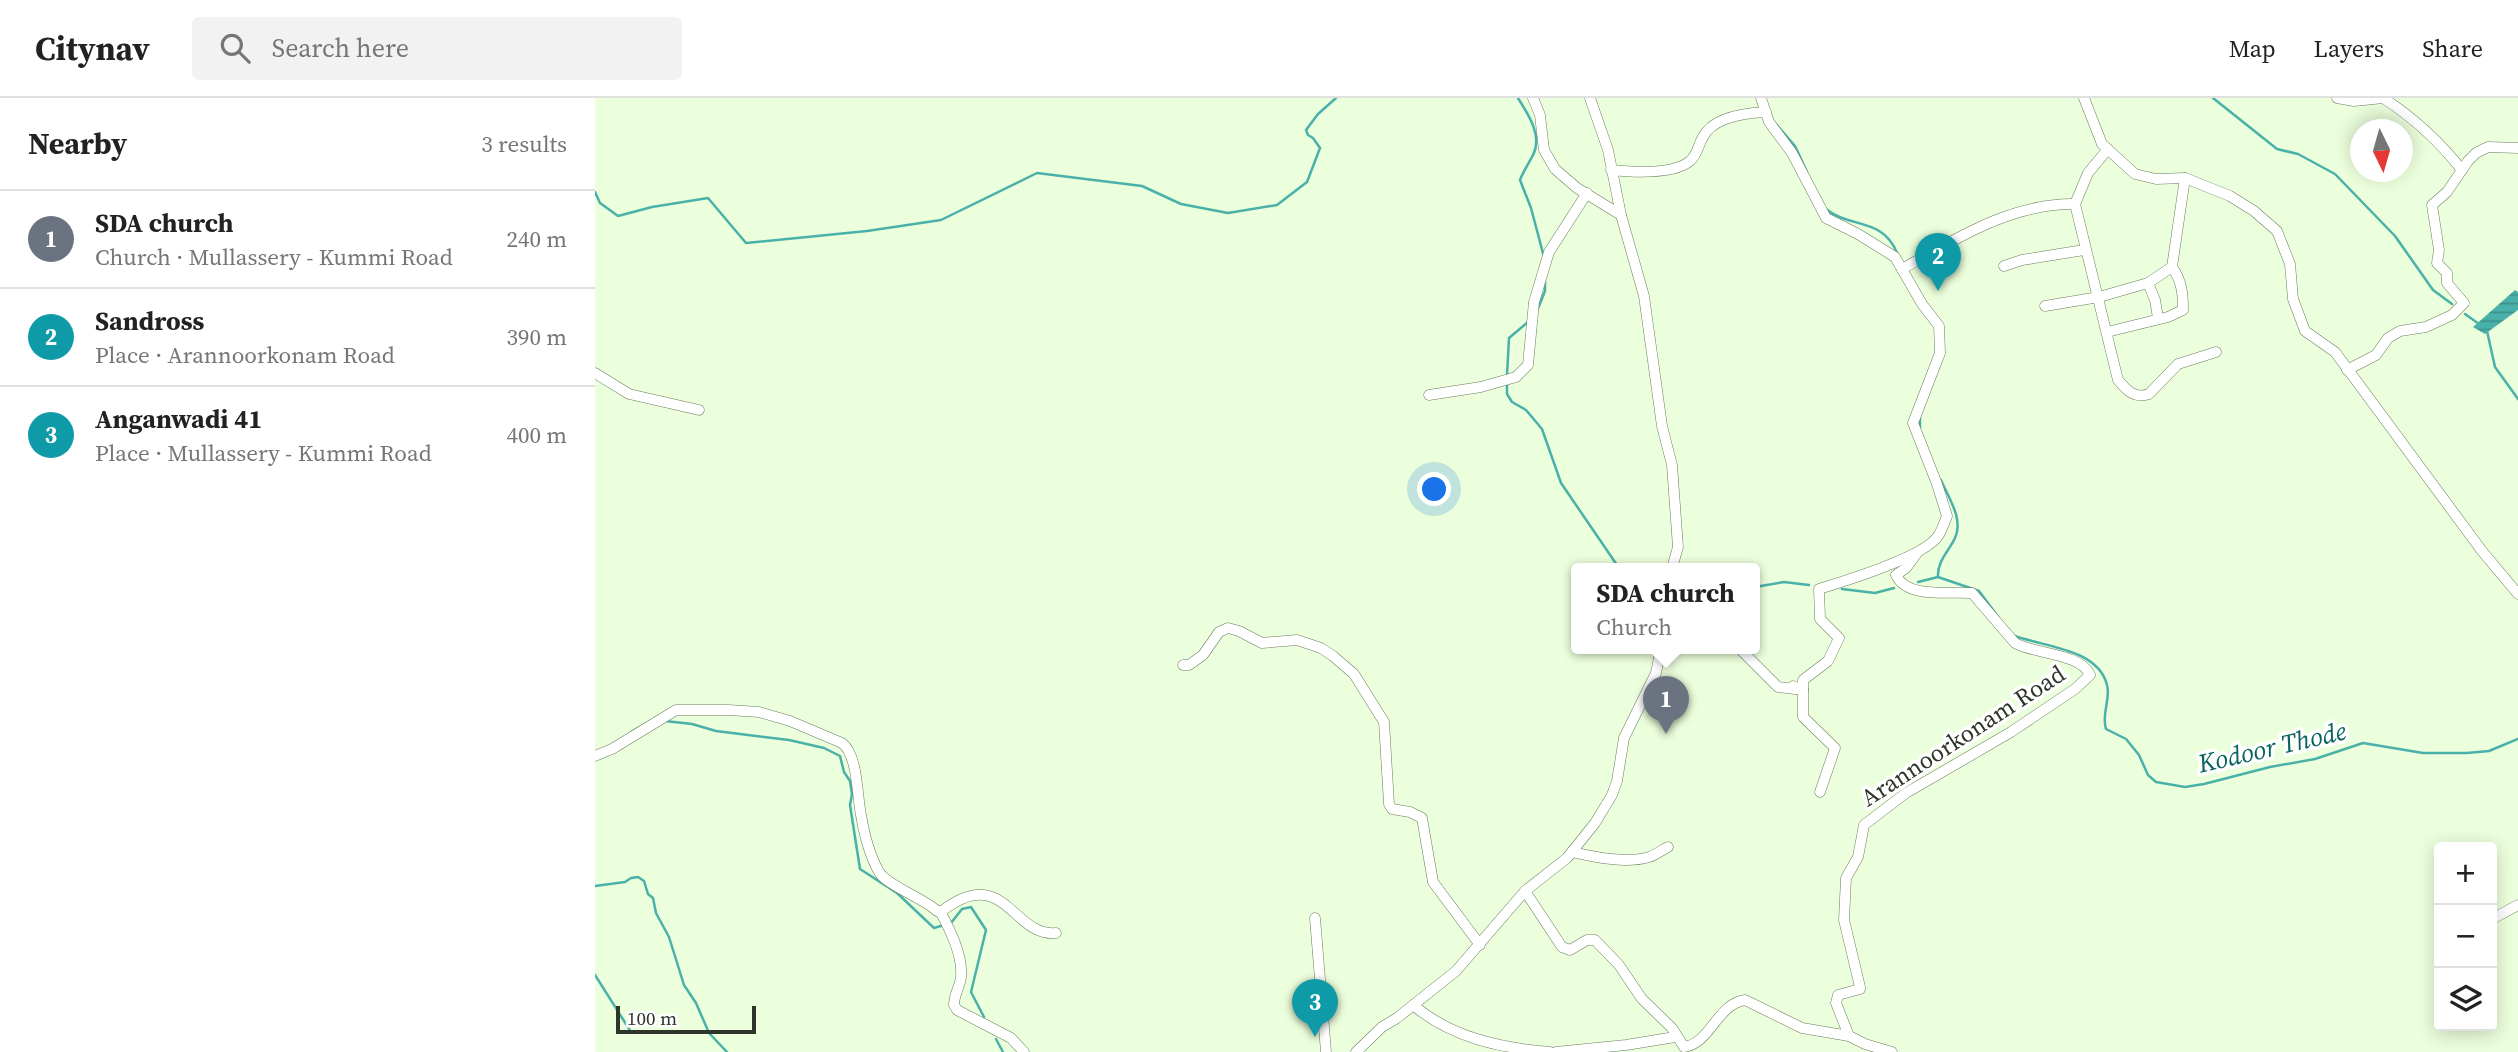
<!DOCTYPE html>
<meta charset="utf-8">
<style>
:root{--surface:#fff;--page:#f2f2f2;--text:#222;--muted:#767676;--line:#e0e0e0;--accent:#111827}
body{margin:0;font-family:"Source Serif 4",serif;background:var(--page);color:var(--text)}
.controls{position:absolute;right:21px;bottom:21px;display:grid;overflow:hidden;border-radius:7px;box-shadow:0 4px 18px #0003}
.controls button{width:63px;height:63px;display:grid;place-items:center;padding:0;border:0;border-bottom:2px solid var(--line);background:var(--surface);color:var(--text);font:35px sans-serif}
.compass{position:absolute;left:1755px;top:21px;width:63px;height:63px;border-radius:50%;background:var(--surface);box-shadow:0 4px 18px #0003;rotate:175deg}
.scale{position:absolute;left:21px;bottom:18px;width:140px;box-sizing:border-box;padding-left:7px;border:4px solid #2f3629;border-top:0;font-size:19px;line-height:24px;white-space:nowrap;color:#2f3629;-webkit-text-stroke:5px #fff;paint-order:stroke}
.you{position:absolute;left:840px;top:392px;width:24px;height:24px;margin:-18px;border:5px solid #fff;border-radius:50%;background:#1a73e8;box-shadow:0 0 0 10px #1a73e833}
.badge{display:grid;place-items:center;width:46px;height:46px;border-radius:50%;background:var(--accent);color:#fff;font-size:23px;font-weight:700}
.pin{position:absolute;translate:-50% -58px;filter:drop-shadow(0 2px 4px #0008)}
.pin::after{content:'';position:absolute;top:37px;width:24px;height:21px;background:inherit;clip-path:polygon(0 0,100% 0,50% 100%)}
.popup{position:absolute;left:976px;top:465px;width:189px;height:91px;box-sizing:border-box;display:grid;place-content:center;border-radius:7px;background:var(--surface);filter:drop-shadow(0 2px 5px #0005);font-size:23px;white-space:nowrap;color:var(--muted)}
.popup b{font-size:26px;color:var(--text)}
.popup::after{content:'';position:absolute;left:50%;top:100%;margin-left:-14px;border:14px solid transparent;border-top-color:var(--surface)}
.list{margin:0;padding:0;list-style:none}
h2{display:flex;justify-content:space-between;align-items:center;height:91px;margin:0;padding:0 28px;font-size:30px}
h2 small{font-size:23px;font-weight:400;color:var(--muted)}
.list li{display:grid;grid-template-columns:46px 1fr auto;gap:21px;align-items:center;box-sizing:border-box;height:98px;padding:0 28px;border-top:2px solid var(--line)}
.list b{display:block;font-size:26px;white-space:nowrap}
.list p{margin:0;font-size:23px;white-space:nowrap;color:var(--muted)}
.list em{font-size:23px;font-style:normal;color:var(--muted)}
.icon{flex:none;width:38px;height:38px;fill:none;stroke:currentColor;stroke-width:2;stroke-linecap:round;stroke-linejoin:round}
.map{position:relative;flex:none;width:1923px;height:954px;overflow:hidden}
header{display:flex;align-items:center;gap:42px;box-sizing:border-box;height:98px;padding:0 35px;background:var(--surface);border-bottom:2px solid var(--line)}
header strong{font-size:33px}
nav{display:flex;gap:38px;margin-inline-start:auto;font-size:24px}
.search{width:490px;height:63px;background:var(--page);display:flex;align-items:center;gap:18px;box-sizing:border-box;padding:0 24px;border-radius:7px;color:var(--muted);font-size:26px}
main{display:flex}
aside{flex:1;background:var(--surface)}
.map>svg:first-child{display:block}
.water{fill:url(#water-rules)}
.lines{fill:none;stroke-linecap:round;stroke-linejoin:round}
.stream{stroke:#49b1a9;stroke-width:2.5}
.minor-casing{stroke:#6b7b5d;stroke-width:11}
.minor{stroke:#fff;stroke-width:10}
.labels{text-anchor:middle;stroke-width:7;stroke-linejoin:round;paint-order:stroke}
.street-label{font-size:24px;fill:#2f3629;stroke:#fff}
.water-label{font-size:26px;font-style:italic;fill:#08625d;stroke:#fff}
</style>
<header>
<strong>Citynav</strong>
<div class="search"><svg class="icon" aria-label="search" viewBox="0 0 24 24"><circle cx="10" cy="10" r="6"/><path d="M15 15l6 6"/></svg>Search here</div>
<nav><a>Map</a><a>Layers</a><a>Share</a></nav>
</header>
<main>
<aside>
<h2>Nearby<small>3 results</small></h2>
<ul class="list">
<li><span class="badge" style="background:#6b7280">1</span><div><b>SDA church</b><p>Church · Mullassery - Kummi Road</p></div><em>240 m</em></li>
<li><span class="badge" style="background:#0f9aa8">2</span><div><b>Sandross</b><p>Place · Arannoorkonam Road</p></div><em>390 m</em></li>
<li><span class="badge" style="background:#0f9aa8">3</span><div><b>Anganwadi 41</b><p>Place · Mullassery - Kummi Road</p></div><em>400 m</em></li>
</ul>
</aside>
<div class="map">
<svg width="1923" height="954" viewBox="0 0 1923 954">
<defs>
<pattern id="water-rules" width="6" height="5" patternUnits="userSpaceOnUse" patternTransform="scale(1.75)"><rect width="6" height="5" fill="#49b1a9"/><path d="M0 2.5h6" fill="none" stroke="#3d918a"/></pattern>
</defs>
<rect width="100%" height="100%" fill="#ecffdc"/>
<!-- water -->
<path class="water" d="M 1920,192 L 1923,194 L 1923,212 L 1890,236 L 1878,229 Z"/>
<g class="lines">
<!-- stream -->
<g class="stream">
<path d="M 923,0 C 933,16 948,38 938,57 C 934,65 929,72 925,82 L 936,110 L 949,159"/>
<path d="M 1618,0 L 1682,51 L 1703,56 L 1740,76 L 1800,138 L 1838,192 L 1857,206"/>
<path d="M 1180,25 L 1200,48 L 1212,74"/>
<path d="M 0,94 L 5,105 L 23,118 L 57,109 L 113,100 L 151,145 L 272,133 L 346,122 L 442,75 L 547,88 L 586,106 L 633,115 L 682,107 L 712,84 L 725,50 L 718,40 L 713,37 L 711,32 L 723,16 L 741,0"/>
<path d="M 1231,111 C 1253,130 1288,119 1302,155"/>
<path d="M 942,213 L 950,193 L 950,183"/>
<path d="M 1870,216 L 1884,226"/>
<path d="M 1892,233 L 1900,269 L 1923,301"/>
<path d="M 912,277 L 914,240 L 933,224"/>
<path d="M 912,284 L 912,296 L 917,304 L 931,312 L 947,331 L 966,385 L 1024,470"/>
<path d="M 1325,316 L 1325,331"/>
<path d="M 1346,382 C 1353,399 1369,421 1360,440 C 1354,453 1342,463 1343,479 L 1384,493 L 1404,520"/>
<path d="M 1323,484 L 1343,479"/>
<path d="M 1160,489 L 1189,484 L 1214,487"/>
<path d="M 1247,491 L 1280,495 L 1299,490"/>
<path d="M 1420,538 C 1450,549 1503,551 1512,587 C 1516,601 1506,616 1511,631 L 1531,641 L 1544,657 L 1553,677 L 1561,684 L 1590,689 L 1609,686 L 1675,669 L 1720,661 L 1768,645 L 1828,655 L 1872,655 L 1894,653 L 1923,641"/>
<path d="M 70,623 L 97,626 L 121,633 L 194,642 L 229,650 L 245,658 L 249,674 L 255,683 L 257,696 L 255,707 L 265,771 L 302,795 L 339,830 L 356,825 L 367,811 L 376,809 L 391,832 L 376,894 L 389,919"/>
<path d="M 36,634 L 57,622"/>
<path d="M 0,788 L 30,784 L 36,780 L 43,779 L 49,783 L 53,796 L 58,800 L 61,815 L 74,839 L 89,887 L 101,905 L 114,935 L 132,954"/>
<path d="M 0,877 L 36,934"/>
<path d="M 401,941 L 408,954"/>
</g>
<defs>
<g id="minor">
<path d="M 938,0 L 945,17 L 949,52 L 960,71 L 982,90 L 1026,117 L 1049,198 L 1067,328 L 1077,367 L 1083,449 L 1077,470"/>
<path d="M 995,0 L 1013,52 L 1026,117"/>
<path d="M 1166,0 L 1174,24 L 1197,55 L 1231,120 L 1263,136 L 1300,159 L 1327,206 L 1344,228 L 1345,255 L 1318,325 L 1342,386 L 1352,418 C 1349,425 1347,433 1343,438 C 1329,459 1250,483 1224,491 L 1225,521 L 1244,540 L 1233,563 L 1208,582 L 1208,619 L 1240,650 L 1225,694"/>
<path d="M 1489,0 L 1507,46 L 1540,76 L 1561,81 L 1590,80 L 1635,98 L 1659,113 L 1682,133 L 1695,166 L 1698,201 L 1710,233 L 1740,254 L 1887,453 L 1923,496"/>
<path d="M 1742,0 L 1759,3 L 1788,0 C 1819,20 1844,43 1867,72"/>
<path d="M 1016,72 C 1036,74 1078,77 1095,63 C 1103,56 1103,47 1108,39 C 1118,19 1150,15 1171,14"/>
<path d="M 1480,106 L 1493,75 L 1513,51"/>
<path d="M 1409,168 L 1427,162 L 1489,152"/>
<path d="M 1307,171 C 1361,141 1416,105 1480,106 L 1523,282 C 1532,293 1540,301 1554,296 L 1583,266 L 1621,254"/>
<path d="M 1553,185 L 1560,202 L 1563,220"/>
<path d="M 1450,208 L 1504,199 L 1553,185 L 1577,169"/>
<path d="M 1512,234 L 1573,219 L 1588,212 C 1588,196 1587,183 1577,169 L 1590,80"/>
<path d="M 1752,272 L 1781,257 L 1793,240 L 1805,233 L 1831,229 L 1857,217 L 1869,205 L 1852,185 L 1852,175 L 1842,165 L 1844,152 L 1837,107 L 1852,94 L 1873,63 L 1881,55 L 1893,49 L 1923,50"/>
<path d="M 0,275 L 34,296 L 104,312"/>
<path d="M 834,297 L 886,289 L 921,279 L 933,267 L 939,204 L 954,154 L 992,95"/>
<path d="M 1144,550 L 1183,589 L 1208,592 L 1198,588"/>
<path d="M 588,567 L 594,567 L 608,557 L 624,534 L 633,530 L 644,533 L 667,545 L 702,542 L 726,550 L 738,558 L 759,576 L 789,624 L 794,706 L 797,711 L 815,714 L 827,720 L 838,784 L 885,847"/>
<path d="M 0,658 L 17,651 L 81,612 L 133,612 L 164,614 L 195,623 L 247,645 C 263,657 262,698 266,717 C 269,735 275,758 284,774 C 291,787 330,801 342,813 L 347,813 C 410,765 417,839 461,835"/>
<path d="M 977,754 C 1000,759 1031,766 1054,759 C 1060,757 1067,752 1073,749"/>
<path d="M 930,793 L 967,849 L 975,852 L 992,842 L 1000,842 L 1024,867 L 1047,901 L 1077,930 L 1089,949 C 1115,946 1122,906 1150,902 L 1207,930 L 1254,938 L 1270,946 L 1297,954"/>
<path d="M 345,813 C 355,832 368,857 366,879 C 365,889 359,896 359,907 L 362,912 L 416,940 L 429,954"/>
<path d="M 720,820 L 731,954"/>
<path d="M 1897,821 L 1923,807"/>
<path d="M 818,907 C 857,940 906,950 955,954"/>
<path d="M 1254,938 L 1241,905 L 1243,897 L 1265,891 L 1265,889 L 1249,822 L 1251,780 L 1263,759 L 1269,727 L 1311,695 L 1416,634 L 1480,591 L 1495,577 C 1486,555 1438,556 1420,545 L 1377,495 C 1354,493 1312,501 1301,477 L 1311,470 L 1322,455"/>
<path d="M 761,954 L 787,929 L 802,920 L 861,873 L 930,793 L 972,760 L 1000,725 L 1017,697 L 1022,683 L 1029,640 L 1061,575 L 1066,550"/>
<path d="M 961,954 L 1031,947 L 1080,939"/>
</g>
</defs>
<!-- minor casing -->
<use href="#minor" class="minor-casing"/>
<!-- minor -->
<use href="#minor" class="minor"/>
</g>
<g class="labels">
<!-- street labels -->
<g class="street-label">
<text transform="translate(1368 638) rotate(-33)" y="8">Arannoorkonam Road</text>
</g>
<!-- water labels -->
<g class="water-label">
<text transform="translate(1677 649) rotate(-13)" y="9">Kodoor Thode</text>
</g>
</g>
</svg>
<div class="controls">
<button>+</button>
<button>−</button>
<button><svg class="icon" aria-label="layers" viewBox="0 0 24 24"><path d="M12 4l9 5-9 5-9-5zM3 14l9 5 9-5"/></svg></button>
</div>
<svg class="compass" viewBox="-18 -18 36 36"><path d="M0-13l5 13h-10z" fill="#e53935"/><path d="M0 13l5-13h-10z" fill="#767676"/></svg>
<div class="scale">100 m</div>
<div class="you"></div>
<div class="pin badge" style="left:1071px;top:636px;background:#6b7280">1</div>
<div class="popup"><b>SDA church</b>Church</div>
<div class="pin badge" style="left:1343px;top:193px;background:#0f9aa8">2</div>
<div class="pin badge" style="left:720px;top:939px;background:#0f9aa8">3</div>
</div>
</main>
